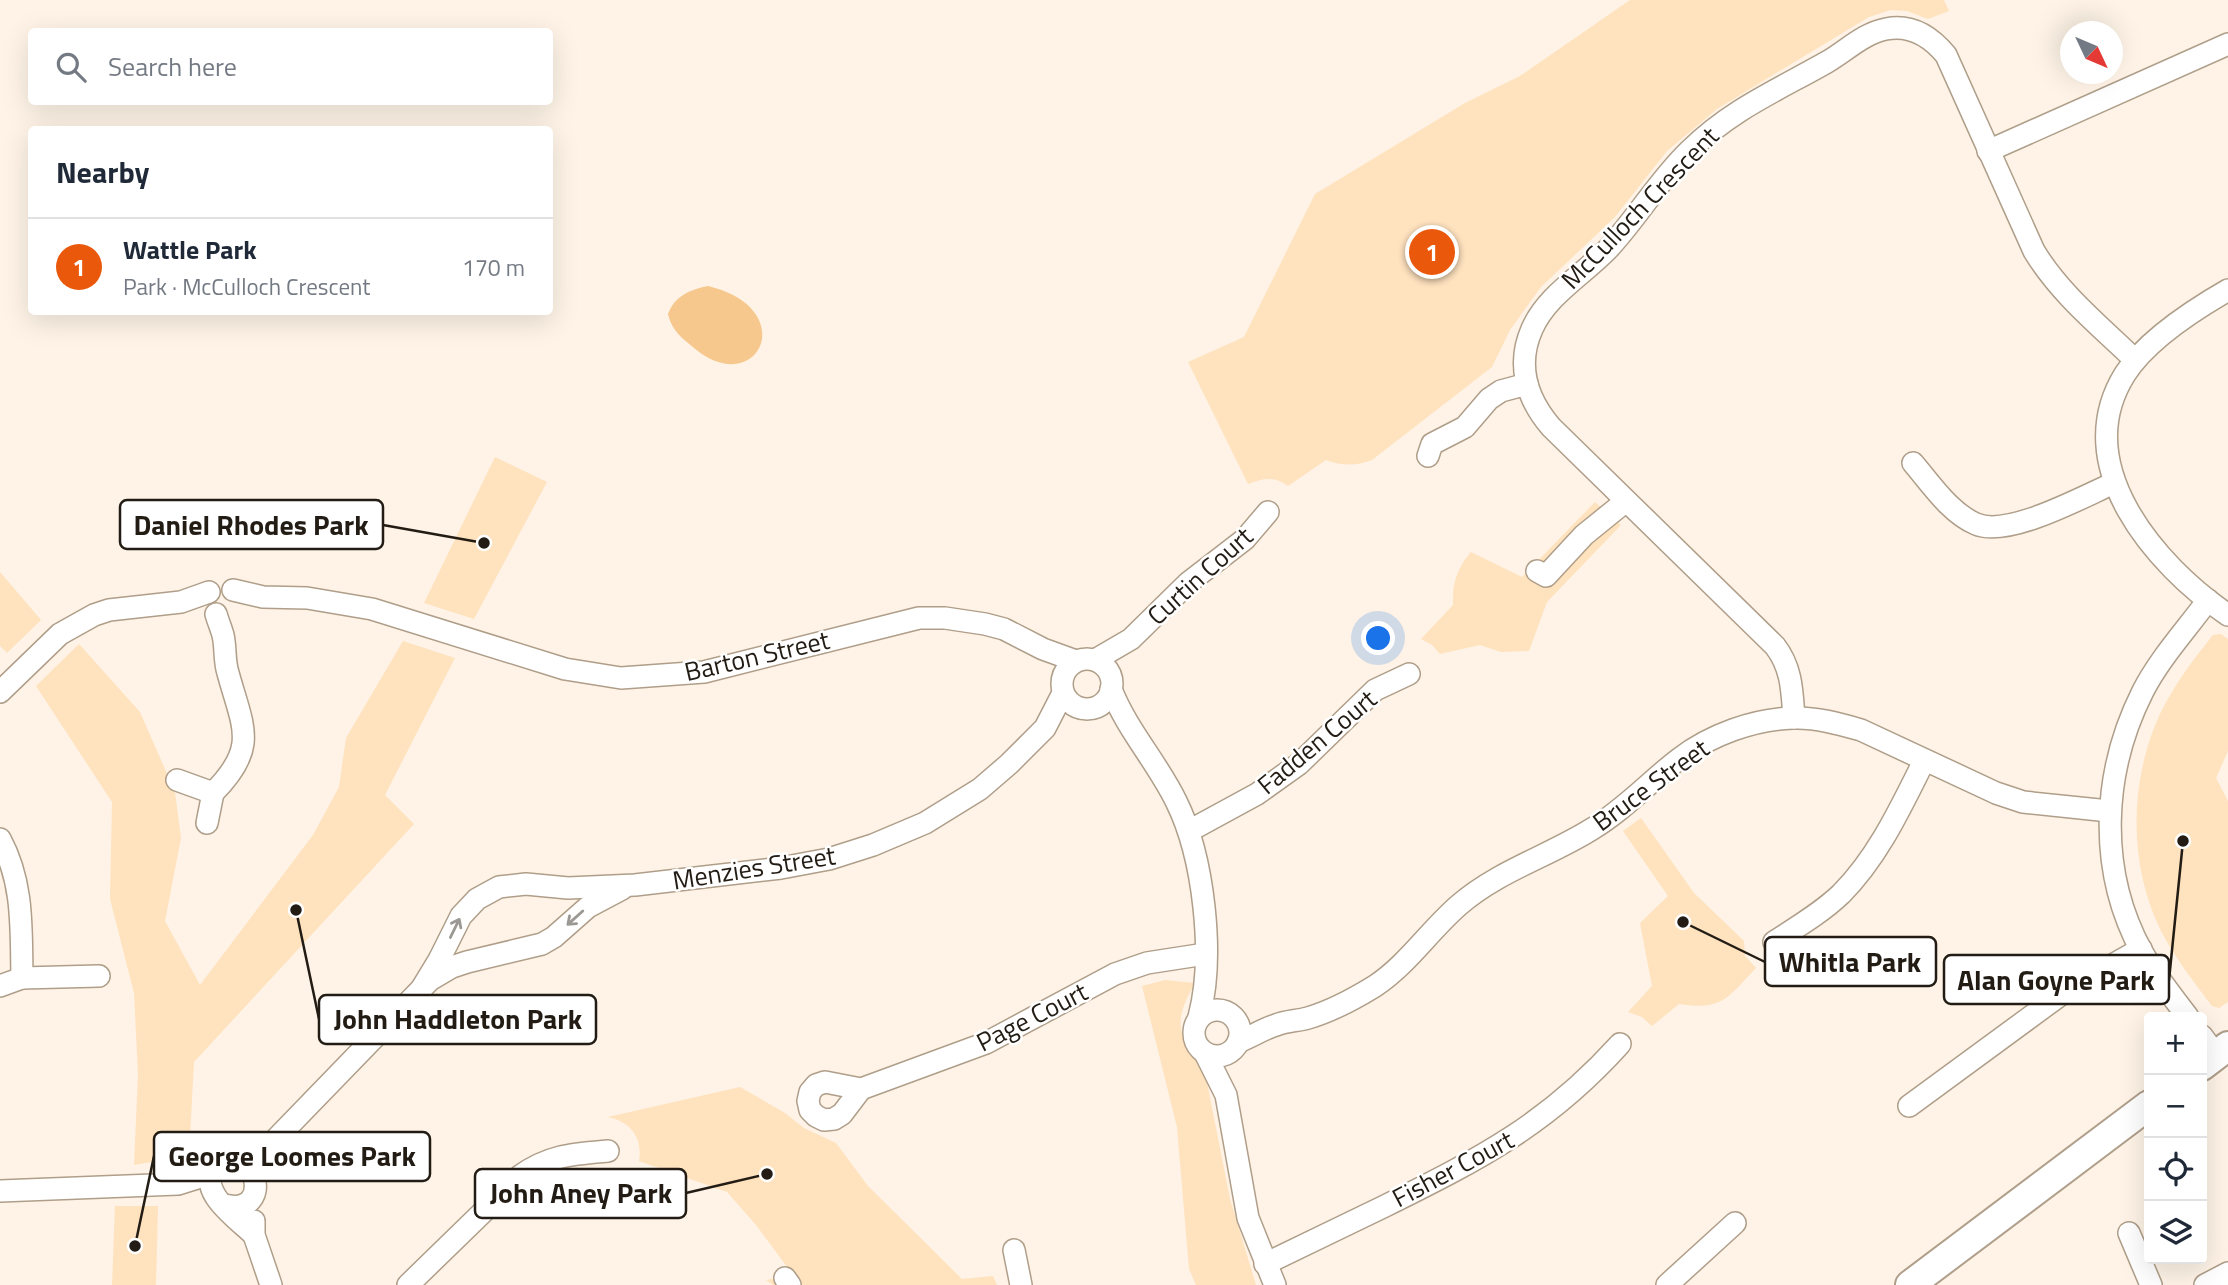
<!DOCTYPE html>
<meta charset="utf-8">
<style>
:root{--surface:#fff;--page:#f2f2f3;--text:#1f2937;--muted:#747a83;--line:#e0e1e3;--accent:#ea580c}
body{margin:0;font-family:"Titillium Web",sans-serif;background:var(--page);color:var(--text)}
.controls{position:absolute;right:21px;bottom:21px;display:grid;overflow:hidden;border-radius:7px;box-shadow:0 7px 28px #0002}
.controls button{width:63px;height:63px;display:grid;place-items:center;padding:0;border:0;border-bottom:2px solid var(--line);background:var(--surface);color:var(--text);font:35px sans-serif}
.compass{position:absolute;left:2060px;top:21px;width:63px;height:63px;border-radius:50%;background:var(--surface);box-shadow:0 7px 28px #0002;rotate:134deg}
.you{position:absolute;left:1379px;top:639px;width:24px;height:24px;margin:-18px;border:5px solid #fff;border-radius:50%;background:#1a73e8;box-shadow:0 0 0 10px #1a73e833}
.badge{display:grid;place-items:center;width:46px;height:46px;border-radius:50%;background:var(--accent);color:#fff;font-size:23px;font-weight:700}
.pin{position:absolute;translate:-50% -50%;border:4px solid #fff;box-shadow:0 2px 7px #0006}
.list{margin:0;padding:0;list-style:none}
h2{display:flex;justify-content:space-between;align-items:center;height:91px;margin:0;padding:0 28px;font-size:30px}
h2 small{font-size:23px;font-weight:400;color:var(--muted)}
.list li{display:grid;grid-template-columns:46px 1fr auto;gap:21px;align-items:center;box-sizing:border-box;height:98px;padding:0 28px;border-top:2px solid var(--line)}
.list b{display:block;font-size:26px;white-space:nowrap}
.list p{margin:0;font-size:23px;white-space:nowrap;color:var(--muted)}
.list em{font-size:23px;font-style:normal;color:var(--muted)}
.icon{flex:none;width:38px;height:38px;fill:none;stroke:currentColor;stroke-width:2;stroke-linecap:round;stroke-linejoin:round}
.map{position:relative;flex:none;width:2228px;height:1285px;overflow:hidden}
.search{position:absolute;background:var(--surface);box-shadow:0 7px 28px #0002;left:28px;top:28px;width:525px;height:77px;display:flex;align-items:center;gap:18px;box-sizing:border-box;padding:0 24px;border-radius:7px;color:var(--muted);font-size:26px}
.panel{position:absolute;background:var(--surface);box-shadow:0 7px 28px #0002;left:28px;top:126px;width:525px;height:189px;border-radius:7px}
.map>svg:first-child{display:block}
.green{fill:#ffe2be}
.water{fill:#f6c88d}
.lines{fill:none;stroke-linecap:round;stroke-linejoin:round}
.minor-casing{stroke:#af9e89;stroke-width:24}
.major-casing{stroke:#af9e89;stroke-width:32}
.minor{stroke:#fff;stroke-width:21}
.major{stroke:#fff;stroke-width:28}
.oneway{stroke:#9c9995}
.labels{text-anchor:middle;stroke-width:5;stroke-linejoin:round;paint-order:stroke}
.street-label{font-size:26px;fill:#221c14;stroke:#fff}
.leader{fill:none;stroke:#221c14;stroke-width:2.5}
.callout-dot{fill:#221c14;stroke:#fff;stroke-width:2.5}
.callout{fill:#fff;stroke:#221c14;stroke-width:2.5}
.callout-label{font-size:28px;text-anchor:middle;font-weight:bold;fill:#221c14}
</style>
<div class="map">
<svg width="2228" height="1285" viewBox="0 0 2228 1285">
<rect width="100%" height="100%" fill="#fef3e6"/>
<!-- green -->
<g class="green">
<path d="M 1630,0 L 1944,0 L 1949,11 L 1928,19 L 1907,11 L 1891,10 L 1869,17 L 1717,109 L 1667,151 L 1615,217 L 1541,287 L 1510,330 L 1492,367 L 1372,460 C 1356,466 1342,466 1326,460 L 1288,486 C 1275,476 1263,478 1248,484 L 1188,362 L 1244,337 L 1315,194 L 1465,103 L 1520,76 Z"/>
<path d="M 495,457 L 547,482 L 474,619 L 424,603 Z"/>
<path d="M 1595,502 L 1621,525 L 1547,602 L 1529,651 L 1501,652 L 1480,645 L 1440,654 L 1432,645 L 1421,639 L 1453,605 C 1452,584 1457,568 1471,552 L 1522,577 Z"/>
<path d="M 0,572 L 41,620 L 7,653 L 0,646 Z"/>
<path d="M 2221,634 L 2228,639 L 2228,751 L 2216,778 L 2228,801 L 2228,1002 L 2219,1008 L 2212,1006 C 2194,982 2175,958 2161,931 C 2128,864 2129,781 2160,714 C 2174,685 2193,660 2213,635 Z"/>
<path d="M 403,641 L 455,658 L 385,795 L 414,824 L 194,1062 L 189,1156 L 134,1165 L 138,1074 L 134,993 L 110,899 L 112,802 L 36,686 L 79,644 L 140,712 L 175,792 L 181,838 L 165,921 L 200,985 L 313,835 L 339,787 L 346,738 Z"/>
<path d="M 1641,818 L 1694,893 L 1744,941 L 1745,956 L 1756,968 C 1728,997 1723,1011 1679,1004 L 1652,1026 L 1642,1017 L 1628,1012 L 1652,986 L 1640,923 L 1668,896 L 1623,831 Z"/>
<path d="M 1165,980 L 1195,983 C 1176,1016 1173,1035 1203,1062 L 1230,1199 L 1256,1285 L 1196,1285 L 1189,1269 L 1177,1127 L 1142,986 Z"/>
<path d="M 740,1087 L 785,1113 L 804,1128 L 836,1143 L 868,1186 L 962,1279 L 993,1276 L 997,1285 L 773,1285 L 766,1280 L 793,1275 L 756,1225 L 727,1192 L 639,1161 C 643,1138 631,1122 608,1117 Z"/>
<path d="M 115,1206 L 158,1206 L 156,1285 L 112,1285 Z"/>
</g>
<!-- water -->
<path class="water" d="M 708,286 C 803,309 757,401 694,348 C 681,337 672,331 668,314 C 675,296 689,290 708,286 Z"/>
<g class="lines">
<defs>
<g id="minor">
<path d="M 1988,151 L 2228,44"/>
<path d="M 2228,290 C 2195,309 2146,341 2125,374 C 2068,465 2155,565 2228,615"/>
<path d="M 1428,456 L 1432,444 L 1465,427 L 1489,399 L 1501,391 L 1527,384"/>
<path d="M 1913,463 C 1931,484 1950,513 1976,524 C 2008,538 2082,497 2114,483"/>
<path d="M 1537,571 L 1546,576 L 1584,535 L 1626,501"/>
<path d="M 233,590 L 263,597 L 307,598 L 372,609 L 565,669 L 621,678 L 704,672 L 919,618 L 945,618 L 985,624 L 1004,629 L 1043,649 L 1076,661"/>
<circle cx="1087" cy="684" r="25"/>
<path d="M 1095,660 L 1131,639 L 1188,583 L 1245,539 L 1268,512"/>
<path d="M 1111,689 C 1127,730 1157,762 1176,801 C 1204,857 1215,956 1199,1017"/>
<path d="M 0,692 L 60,634 L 94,615 L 109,610 L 181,602 L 209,592"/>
<path d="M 1794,718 C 1792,691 1792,668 1775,646 L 1551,427 C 1527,399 1516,365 1532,329 C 1547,295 1583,275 1608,249 C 1637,218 1658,181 1689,151 C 1732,109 1776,91 1827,62 C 1846,51 1864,33 1886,29 C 1911,24 1931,37 1946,55 L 2034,251 C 2060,294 2100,326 2135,360"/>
<path d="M 177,780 L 213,793 L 207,823"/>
<path d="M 213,793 C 259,747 243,728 228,673 C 224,661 226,648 223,635 C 221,628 218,621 216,614"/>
<path d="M 1189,831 L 1257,794 L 1299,764 L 1375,690 L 1409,674"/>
<path d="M 0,839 C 24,883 21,929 22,978"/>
<path d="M 1774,942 C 1797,927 1821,913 1841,894 C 1878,857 1901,807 1924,761"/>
<path d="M 0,986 L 22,978 L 99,976"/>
<path d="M 422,988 L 439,960 L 461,916 L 477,899 L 499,887 L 526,884 L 568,888 L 635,885 L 781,868 L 829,859 L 873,845 L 925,823 L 980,789 L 1009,764 L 1045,728 L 1063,693"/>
<circle cx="1217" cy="1033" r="23"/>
<path d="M 2188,1017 C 2172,996 2155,975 2142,952 C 2097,870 2102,772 2143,691 C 2160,658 2186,630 2208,600"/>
<path d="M 2202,1036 L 2216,1055"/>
<path d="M 1238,1042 C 1251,1037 1263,1029 1276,1025 C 1286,1021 1297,1021 1308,1018 C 1332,1011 1354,999 1375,986 C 1408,964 1429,931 1459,905 C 1498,871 1549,856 1592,829 C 1625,809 1649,782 1679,759 C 1710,735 1754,719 1793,718 C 1815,717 1840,724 1861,730 L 1996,793 L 2023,802 L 2109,811"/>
<path d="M 1205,1053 L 1226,1095 L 1248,1218 L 1275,1285"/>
<path d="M 861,1089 L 825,1082 L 816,1085 L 810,1092 L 808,1101 L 810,1110 L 816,1116 L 824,1120 L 834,1119 L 842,1114 L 861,1089 L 986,1043 L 1115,974 L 1147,963 L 1205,954"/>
<path d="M 1909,1106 L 2063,993 L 2141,949"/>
<path d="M 240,1161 L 274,1141 L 430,980 L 452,967 L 467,962 L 542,944 L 554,937 L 588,907 L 622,889"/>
<path d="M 0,1191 L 178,1184 L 213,1173"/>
<path d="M 224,1205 C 278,1218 253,1133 217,1166 C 193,1189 239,1220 254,1235"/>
<path d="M 254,1221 L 254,1235 L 271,1285"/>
<path d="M 2129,1233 L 2151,1285"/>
<path d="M 1014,1250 L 1021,1285"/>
<path d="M 1265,1264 C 1305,1245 1345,1225 1385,1206 C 1480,1159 1548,1124 1620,1044"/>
<path d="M 785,1278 L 790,1285"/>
<path d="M 408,1285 L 520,1176 C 549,1155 573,1154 608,1151"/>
<path d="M 1667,1285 L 1735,1223"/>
<path d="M 2205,1285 L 2228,1273"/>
</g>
<g id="major">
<path d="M 2202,1066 L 2228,1046"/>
<path d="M 1910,1285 L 2149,1105"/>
</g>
</defs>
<!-- minor casing -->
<use href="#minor" class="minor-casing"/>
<!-- major casing -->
<use href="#major" class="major-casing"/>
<!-- minor -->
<use href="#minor" class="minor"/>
<!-- major -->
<use href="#major" class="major"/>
</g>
<!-- one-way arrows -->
<defs><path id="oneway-shaft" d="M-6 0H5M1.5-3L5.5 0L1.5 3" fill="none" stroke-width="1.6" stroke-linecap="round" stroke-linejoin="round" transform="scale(1.75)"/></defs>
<g class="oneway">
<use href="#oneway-shaft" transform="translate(575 918) rotate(138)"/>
<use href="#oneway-shaft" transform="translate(455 928) rotate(-64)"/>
</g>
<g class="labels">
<!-- street labels -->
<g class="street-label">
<text transform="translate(1640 208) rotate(-46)" y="9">McCulloch Crescent</text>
<text transform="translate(1200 576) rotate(-42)" y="9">Curtin Court</text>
<text transform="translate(757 656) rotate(-13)" y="9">Barton Street</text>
<text transform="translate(1317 742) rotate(-40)" y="9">Fadden Court</text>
<text transform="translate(1651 785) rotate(-36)" y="9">Bruce Street</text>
<text transform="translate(754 868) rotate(-9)" y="9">Menzies Street</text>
<text transform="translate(1032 1017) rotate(-27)" y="9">Page Court</text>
<text transform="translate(1453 1169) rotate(-28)" y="9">Fisher Court</text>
</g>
</g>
<!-- callouts -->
<path class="leader" d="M484 543L383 525M1683 922L1765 962M2183 841L2169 980M296 910L319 1019M135 1246L154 1156M767 1174L686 1193"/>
<g class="callout-dot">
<circle cx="484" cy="543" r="7"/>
<circle cx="1683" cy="922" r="7"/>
<circle cx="2183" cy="841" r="7"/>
<circle cx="296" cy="910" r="7"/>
<circle cx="135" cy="1246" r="7"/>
<circle cx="767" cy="1174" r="7"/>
</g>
<g class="callout">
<rect x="120" y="500" width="263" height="49" rx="7"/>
<rect x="1765" y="937" width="171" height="49" rx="7"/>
<rect x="1944" y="955" width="225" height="49" rx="7"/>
<rect x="319" y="995" width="277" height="49" rx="7"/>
<rect x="154" y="1132" width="276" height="49" rx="7"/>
<rect x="475" y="1169" width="211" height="49" rx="7"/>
</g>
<g class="callout-label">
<text x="251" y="535">Daniel Rhodes Park</text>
<text x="1850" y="972">Whitla Park</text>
<text x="2056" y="990">Alan Goyne Park</text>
<text x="458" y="1029">John Haddleton Park</text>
<text x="292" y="1166">George Loomes Park</text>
<text x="581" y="1203">John Aney Park</text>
</g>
</svg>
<div class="controls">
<button>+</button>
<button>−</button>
<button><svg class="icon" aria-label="locate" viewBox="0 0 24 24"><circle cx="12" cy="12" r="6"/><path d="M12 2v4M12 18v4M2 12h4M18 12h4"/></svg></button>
<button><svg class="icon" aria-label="layers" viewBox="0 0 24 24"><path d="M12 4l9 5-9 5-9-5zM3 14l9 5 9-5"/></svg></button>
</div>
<svg class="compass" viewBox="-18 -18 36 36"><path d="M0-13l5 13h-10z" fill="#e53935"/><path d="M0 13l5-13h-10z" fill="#747a83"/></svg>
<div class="you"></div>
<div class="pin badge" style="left:1432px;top:252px">1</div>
<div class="search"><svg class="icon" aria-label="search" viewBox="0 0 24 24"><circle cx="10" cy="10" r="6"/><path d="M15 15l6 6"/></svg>Search here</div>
<section class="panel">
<h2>Nearby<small></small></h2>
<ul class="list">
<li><span class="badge">1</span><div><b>Wattle Park</b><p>Park · McCulloch Crescent</p></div><em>170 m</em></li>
</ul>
</section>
</div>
